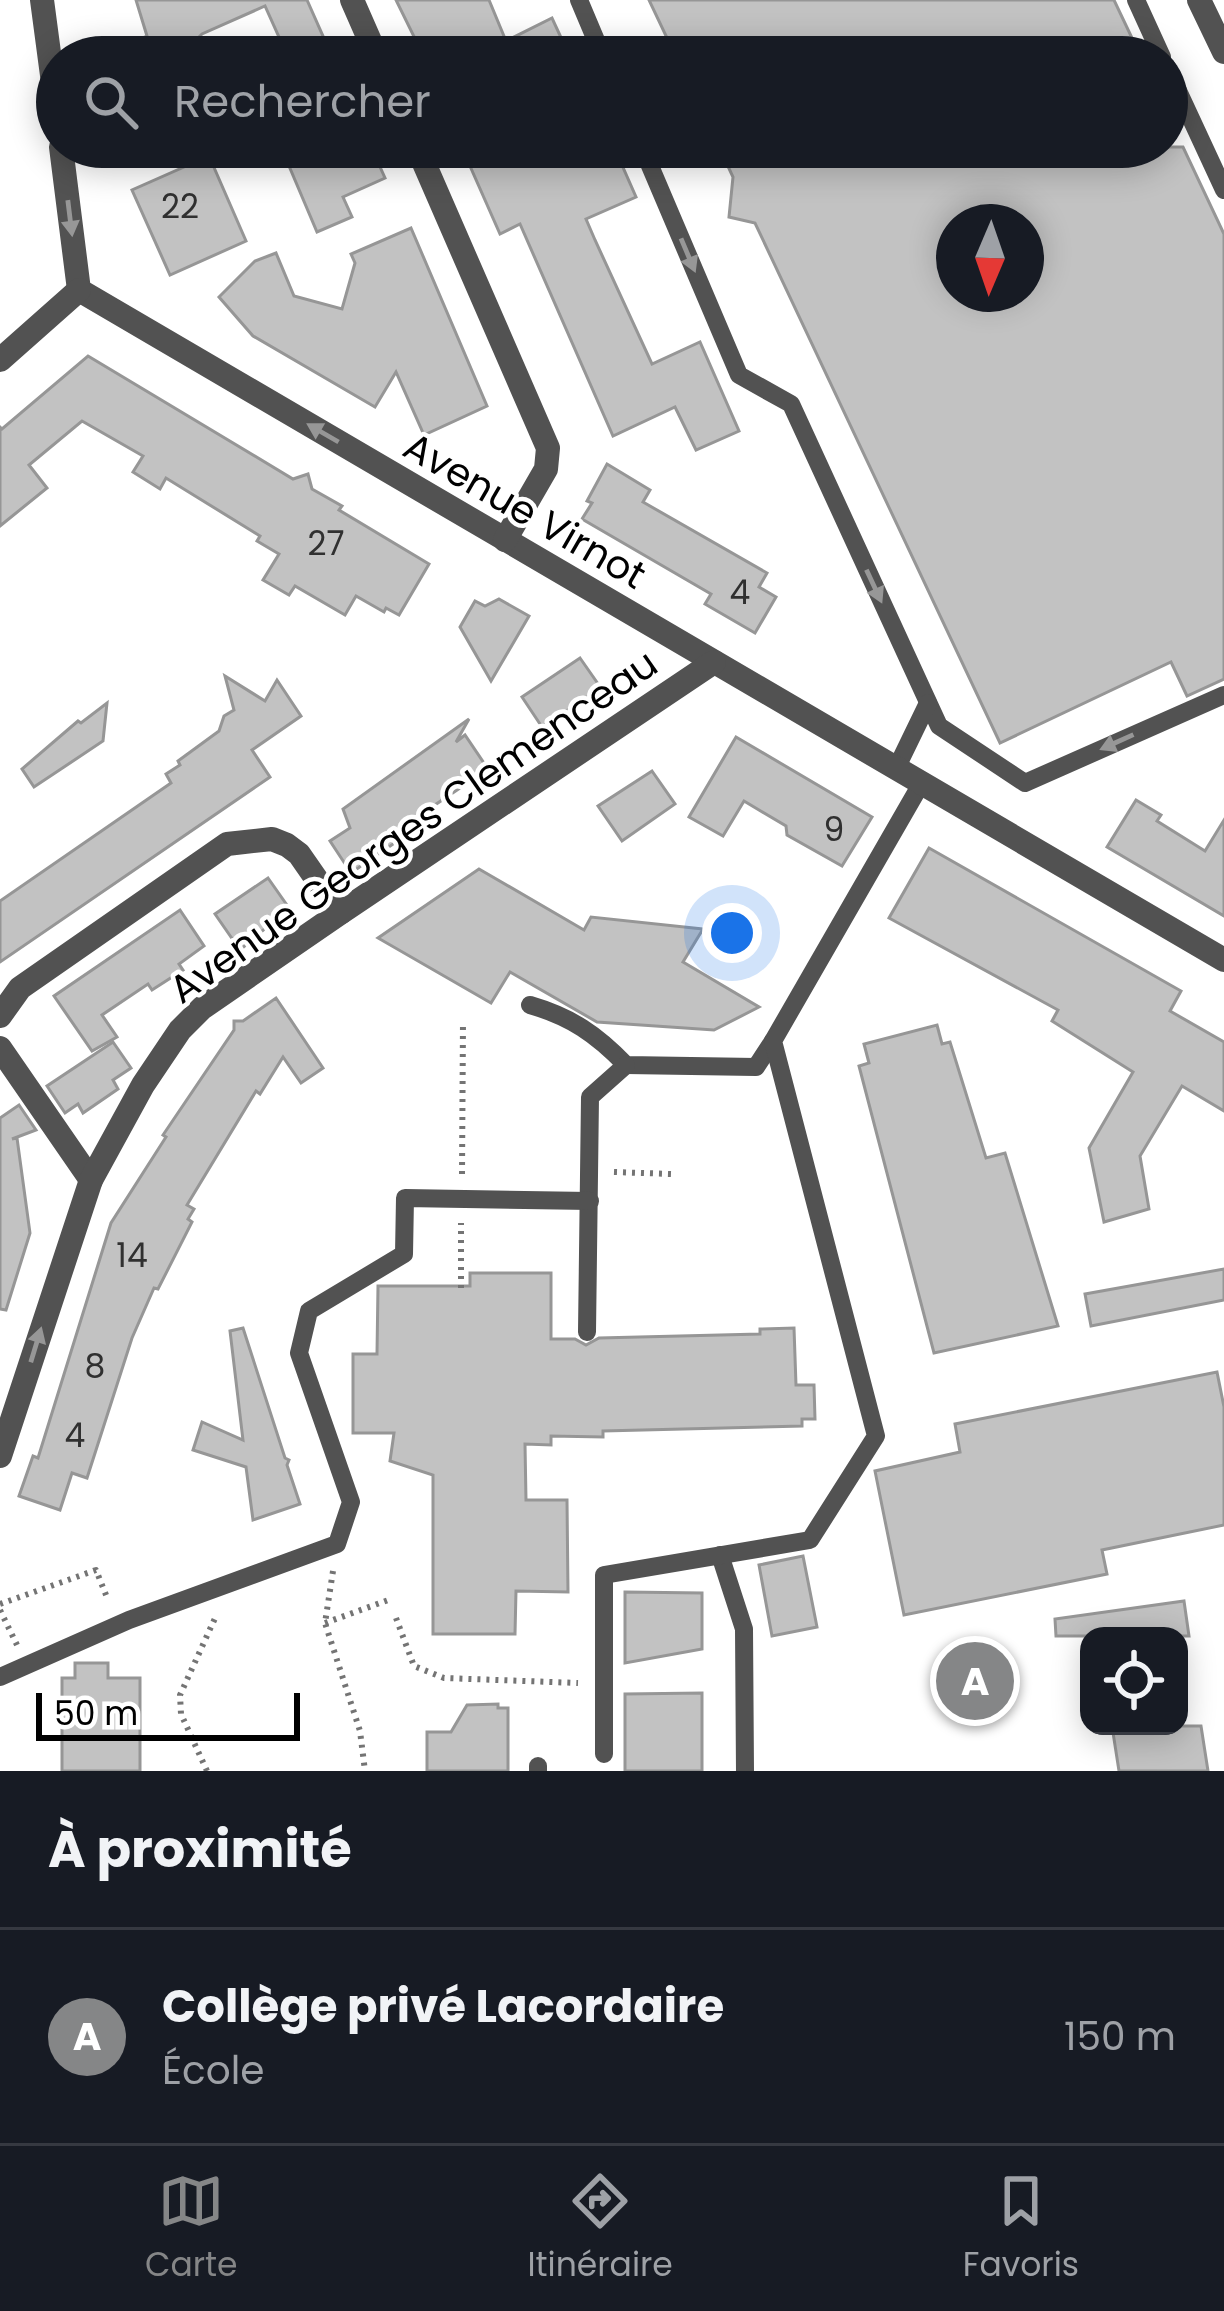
<!DOCTYPE html>
<html lang="fr">
<meta charset="utf-8">
<style>
:root{--surface:#171b24;--page:#20242c;--text:#f1f3f6;--muted:#9ea1a6;--line:#363941;--accent:#858687}
body{margin:0;font-family:Poppins,sans-serif;background:var(--page);color:var(--text)}
.controls{position:absolute;right:36px;bottom:36px;display:grid;overflow:hidden;border-radius:24px;box-shadow:0 6px 30px #0003}
.controls button{width:108px;height:108px;display:grid;place-items:center;padding:0;border:0;border-bottom:3px solid var(--line);background:var(--surface);color:var(--text);font:60px sans-serif}
.compass{position:absolute;left:936px;top:204px;width:108px;height:108px;border-radius:50%;background:var(--surface);box-shadow:0 6px 30px #0003;rotate:182deg}
.scale{position:absolute;left:36px;bottom:30px;width:264px;box-sizing:border-box;padding-left:12px;border:6px solid #000;border-top:0;font-size:33px;line-height:42px;white-space:nowrap;color:#000;-webkit-text-stroke:9px #fff;paint-order:stroke}
.you{position:absolute;left:732px;top:933px;width:42px;height:42px;margin:-30px;border:9px solid #fff;border-radius:50%;background:#1a73e8;box-shadow:0 0 0 18px #1a73e833}
.badge{display:grid;place-items:center;width:78px;height:78px;border-radius:50%;background:var(--accent);color:#fff;font-size:39px;font-weight:700}
.pin{position:absolute;translate:-50% -50%;border:6px solid #fff;box-shadow:0 3px 12px #0006}
.list{margin:0;padding:0;list-style:none}
h2{display:flex;justify-content:space-between;align-items:center;height:156px;margin:0;padding:0 48px;font-size:51px}
h2 small{font-size:39px;font-weight:400;color:var(--muted)}
.list li{display:grid;grid-template-columns:78px 1fr auto;gap:36px;align-items:center;box-sizing:border-box;height:216px;padding:0 48px;border-top:3px solid var(--line)}
.list b{display:block;font-size:45px;white-space:nowrap}
.list p{margin:0;font-size:39px;white-space:nowrap;color:var(--muted)}
.list em{font-size:39px;font-style:normal;color:var(--muted)}
.icon{flex:none;width:66px;height:66px;fill:none;stroke:currentColor;stroke-width:2;stroke-linecap:round;stroke-linejoin:round}
.map{position:relative;flex:none;width:1224px;height:1771px;overflow:hidden}
.search{position:absolute;background:var(--surface);box-shadow:0 6px 30px #0003;left:36px;right:36px;top:36px;height:132px;display:flex;align-items:center;gap:30px;box-sizing:border-box;padding:0 42px;border-radius:66px;color:var(--muted);font-size:45px}
.sheet{height:372px;background:var(--surface)}
nav{display:flex;justify-content:space-around;align-items:center;box-sizing:border-box;height:168px;border-top:3px solid var(--line);background:var(--surface);font-size:33px;color:var(--muted)}
nav a{display:grid;justify-items:center;gap:6px}
nav .on{color:var(--accent)}
.map>svg:first-child{display:block}
.building{fill:#c2c2c2;stroke:#969696;stroke-width:3;fill-rule:evenodd}
.lines{fill:none;stroke-linecap:round;stroke-linejoin:round}
.path{stroke:#747474;stroke-width:6;stroke-dasharray:3 6;stroke-linecap:butt}
.lane{stroke:#525252;stroke-width:18}
.street{stroke:#525252;stroke-width:24}
.oneway{fill:#979797}
.labels{text-anchor:middle;stroke-width:9;stroke-linejoin:round;paint-order:stroke}
.number-label{font-size:33px;fill:#303030}
.street-label{font-size:39px;fill:#000;stroke:#fff}
</style>
<div class="map">
<svg width="1224" height="1771" viewBox="0 0 1224 1771">
<rect width="100%" height="100%" fill="#fff"/>
<!-- building -->
<g class="building">
<path d="M 136,0 L 307,0 L 326,43 L 288,57 L 265,6 L 202,34 L 198,38 L 206,57 L 99,57 L 147,36 Z"/>
<path d="M 396,0 L 489,0 L 506,41 L 552,18 L 570,57 L 424,57 Z"/>
<path d="M 649,0 L 1114,0 L 1141,57 L 676,57 Z"/>
<path d="M 281,147 L 371,147 L 385,178 L 343,197 L 352,217 L 317,232 Z"/>
<path d="M 511,147 L 614,147 L 636,197 L 586,219 L 595,240 L 652,364 L 700,342 L 739,431 L 696,450 L 675,407 L 613,436 L 520,224 L 500,234 L 470,166 Z"/>
<path d="M 719,147 L 1183,147 L 1224,234 L 1224,679 L 1187,696 L 1171,662 L 1000,743 L 755,223 L 729,217 L 733,177 ZM 954,222 L 1026,222 L 1026,294 L 954,294 Z"/>
<path d="M 209,156 L 246,241 L 170,275 L 132,190 Z"/>
<path d="M 411,228 L 487,406 L 424,435 L 396,372 L 375,407 L 253,336 L 219,297 L 255,261 L 276,253 L 294,296 L 342,309 L 355,263 L 351,254 Z"/>
<path d="M 88,356 L 293,479 L 308,474 L 312,489 L 342,506 L 339,510 L 429,564 L 399,615 L 386,608 L 384,612 L 356,596 L 345,615 L 295,586 L 289,595 L 263,580 L 279,554 L 257,541 L 260,536 L 166,478 L 160,489 L 133,472 L 143,456 L 82,421 L 29,465 L 47,488 L 0,526 L 0,427 L 2,429 Z"/>
<path d="M 607,464 L 650,490 L 643,502 L 767,573 L 759,587 L 776,597 L 755,633 L 705,604 L 711,594 L 582,519 L 592,503 L 587,501 Z"/>
<path d="M 499,599 L 529,616 L 491,681 L 460,627 L 475,601 L 485,606 Z"/>
<path d="M 580,658 L 601,688 L 542,727 L 522,697 Z"/>
<path d="M 225,676 L 265,701 L 277,680 L 301,716 L 252,750 L 270,777 L 0,962 L 0,901 L 171,783 L 166,774 L 180,765 L 178,761 L 219,731 L 224,716 L 234,710 Z"/>
<path d="M 107,703 L 103,741 L 34,787 L 22,769 L 78,721 L 81,723 Z"/>
<path d="M 469,719 L 456,742 L 465,735 L 488,769 L 429,809 L 434,816 L 351,873 L 330,841 L 350,828 L 343,809 Z"/>
<path d="M 736,737 L 872,817 L 842,866 L 787,835 L 786,826 L 744,801 L 723,836 L 689,817 Z"/>
<path d="M 652,771 L 675,804 L 622,841 L 598,806 Z"/>
<path d="M 1136,800 L 1161,815 L 1157,821 L 1205,851 L 1224,820 L 1224,916 L 1107,847 Z"/>
<path d="M 929,848 L 1181,991 L 1170,1011 L 1224,1042 L 1224,1111 L 1182,1086 L 1140,1156 L 1149,1209 L 1104,1222 L 1089,1148 L 1133,1072 L 1052,1021 L 1058,1010 L 889,918 Z"/>
<path d="M 479,869 L 584,930 L 591,917 L 703,929 L 683,962 L 759,1007 L 714,1030 L 597,1022 L 510,972 L 491,1003 L 378,938 Z"/>
<path d="M 268,878 L 289,908 L 240,950 L 215,914 Z"/>
<path d="M 180,910 L 204,946 L 179,964 L 183,970 L 152,990 L 148,984 L 102,1015 L 117,1037 L 92,1051 L 54,996 Z"/>
<path d="M 276,998 L 323,1068 L 301,1083 L 283,1057 L 260,1094 L 256,1091 L 187,1205 L 194,1209 L 188,1219 L 192,1222 L 158,1289 L 154,1288 L 132,1338 L 87,1478 L 72,1473 L 60,1510 L 19,1496 L 33,1456 L 38,1458 L 111,1223 L 166,1137 L 163,1135 L 234,1030 L 234,1021 L 243,1021 Z"/>
<path d="M 937,1025 L 942,1044 L 950,1042 L 986,1158 L 1005,1153 L 1058,1326 L 934,1353 L 859,1066 L 869,1063 L 864,1044 Z"/>
<path d="M 113,1042 L 131,1068 L 113,1080 L 118,1089 L 83,1113 L 78,1104 L 65,1113 L 47,1086 Z"/>
<path d="M 19,1105 L 36,1130 L 12,1139 L 17,1138 L 30,1233 L 6,1310 L 0,1309 L 0,1118 Z"/>
<path d="M 1224,1269 L 1224,1300 L 1091,1326 L 1085,1294 Z"/>
<path d="M 470,1273 L 551,1273 L 551,1339 L 575,1339 L 586,1345 L 599,1338 L 760,1334 L 760,1329 L 794,1328 L 796,1385 L 814,1385 L 815,1419 L 802,1419 L 802,1426 L 603,1431 L 603,1437 L 551,1436 L 551,1445 L 525,1444 L 526,1500 L 567,1500 L 568,1592 L 516,1591 L 515,1634 L 433,1634 L 433,1475 L 390,1461 L 394,1433 L 353,1433 L 353,1354 L 377,1354 L 378,1286 L 470,1286 Z"/>
<path d="M 243,1328 L 285,1458 L 289,1460 L 287,1465 L 300,1504 L 253,1520 L 246,1467 L 193,1450 L 202,1422 L 243,1440 L 230,1331 Z"/>
<path d="M 1217,1372 L 1224,1407 L 1224,1525 L 1102,1550 L 1107,1574 L 904,1615 L 875,1471 L 960,1452 L 955,1424 Z"/>
<path d="M 803,1556 L 817,1627 L 772,1636 L 759,1565 Z"/>
<path d="M 625,1592 L 702,1593 L 702,1649 L 625,1663 Z"/>
<path d="M 1184,1601 L 1189,1636 L 1056,1636 L 1055,1619 Z"/>
<path d="M 75,1663 L 108,1663 L 108,1678 L 140,1678 L 140,1771 L 62,1771 L 62,1678 L 75,1678 Z"/>
<path d="M 702,1693 L 702,1771 L 625,1771 L 625,1694 Z"/>
<path d="M 498,1704 L 498,1708 L 508,1708 L 508,1771 L 427,1771 L 427,1732 L 451,1732 L 467,1705 Z"/>
<path d="M 1112,1726 L 1201,1726 L 1208,1771 L 1119,1771 Z"/>
</g>
<g class="lines">
<!-- path -->
<g class="path">
<path d="M 310,57 L 340,44"/>
<path d="M 89,157 L 112,147"/>
<path d="M 614,1172 L 671,1174"/>
<path d="M 462,1174 L 463,1022"/>
<path d="M 461,1288 L 461,1223"/>
<path d="M 333,1571 L 325,1623 L 360,1731 L 365,1771"/>
<path d="M 0,1604 L 96,1570 L 108,1600"/>
<path d="M 0,1610 L 17,1645"/>
<path d="M 396,1618 L 414,1666 L 444,1678 L 578,1683"/>
<path d="M 325,1623 L 391,1599"/>
<path d="M 207,1771 L 181,1714 L 180,1695 L 216,1616"/>
</g>
<!-- lane -->
<g class="lane">
<path d="M 579,0 L 603,57"/>
<path d="M 1136,0 L 1162,57"/>
<path d="M 1167,67 L 1224,190"/>
<path d="M 642,147 L 739,375 L 791,404 L 939,726 L 1025,783 L 1224,695"/>
<path d="M 896,769 L 928,703"/>
<path d="M 530,1005 C 571,1017 596,1034 626,1065 L 756,1067 L 773,1041"/>
<path d="M 587,1332 L 590,1097 L 626,1065"/>
<path d="M 720,1555 L 744,1629 L 745,1771"/>
<path d="M 0,1677 L 129,1620 L 337,1544 L 351,1502 L 299,1353 L 309,1311 L 404,1254 L 405,1198 L 590,1201"/>
<path d="M 604,1754 L 604,1575 L 810,1540 L 876,1436 L 773,1041 L 921,784"/>
<path d="M 538,1771 L 538,1766"/>
</g>
<!-- street -->
<g class="street">
<path d="M 42,0 L 57,113"/>
<path d="M 352,0 L 377,57"/>
<path d="M 1199,0 L 1224,52"/>
<path d="M 61,147 L 79,290 L 1224,960"/>
<path d="M 417,147 L 548,448 L 546,469 L 505,540"/>
<path d="M 0,360 L 79,290"/>
<path d="M 0,1016 L 20,988 L 227,844 L 272,839 L 287,845 L 299,854 L 340,913"/>
<path d="M 0,1048 L 91,1180"/>
<path d="M 0,1456 L 91,1180 L 143,1085 L 180,1030 L 202,1008 L 340,913 L 714,662"/>
</g>
</g>
<!-- one-way arrows -->
<defs><path id="oneway-solid" d="M-6-.8H1V-3.2L6.5 0L1 3.2V.8H-6Z" transform="scale(3)"/></defs>
<g class="oneway">
<use href="#oneway-solid" transform="translate(70 218) rotate(83)"/>
<use href="#oneway-solid" transform="translate(688 255) rotate(67)"/>
<use href="#oneway-solid" transform="translate(323 433) rotate(-150)"/>
<use href="#oneway-solid" transform="translate(874 586) rotate(65)"/>
<use href="#oneway-solid" transform="translate(1117 742) rotate(156)"/>
<use href="#oneway-solid" transform="translate(36 1345) rotate(-73)"/>
</g>
<g class="labels">
<!-- number labels -->
<g class="number-label">
<text x="180" y="218">22</text>
<text x="326" y="555">27</text>
<text x="740" y="604">4</text>
<text x="834" y="841">9</text>
<text x="132" y="1267">14</text>
<text x="95" y="1378">8</text>
<text x="75" y="1447">4</text>
</g>
<!-- street labels -->
<g class="street-label">
<text transform="translate(525 510) rotate(30)" y="14">Avenue Virnot</text>
<text transform="translate(413 826) rotate(-35)" y="14">Avenue Georges Clemenceau</text>
</g>
</g>
</svg>
<div class="controls">
<button><svg class="icon" aria-label="locate" viewBox="0 0 24 24"><circle cx="12" cy="12" r="6"/><path d="M12 2v4M12 18v4M2 12h4M18 12h4"/></svg></button>
</div>
<svg class="compass" viewBox="-18 -18 36 36"><path d="M0-13l5 13h-10z" fill="#e53935"/><path d="M0 13l5-13h-10z" fill="#9ea1a6"/></svg>
<div class="scale">50 m</div>
<div class="you"></div>
<div class="pin badge" style="left:975px;top:1681px">A</div>
<div class="search"><svg class="icon" aria-label="search" viewBox="0 0 24 24"><circle cx="10" cy="10" r="6"/><path d="M15 15l6 6"/></svg>Rechercher</div>
</div>
<section class="sheet">
<h2>À proximité<small></small></h2>
<ul class="list">
<li><span class="badge">A</span><div><b>Collège privé Lacordaire</b><p>École</p></div><em>150 m</em></li>
</ul>
</section>
<nav>
<a class="on"><svg class="icon" aria-label="map" viewBox="0 0 24 24"><path d="M3 6l6-2 6 2 6-2v14l-6 2-6-2-6 2zM9 4v14M15 6v14"/></svg>Carte</a>
<a><svg class="icon" aria-label="directions" viewBox="0 0 24 24"><path d="M12 3l9 9-9 9-9-9zM9 14v-3h6M13 9l2 2-2 2"/></svg>Itinéraire</a>
<a><svg class="icon" aria-label="saved" viewBox="0 0 24 24"><path d="M7 4h10v16l-5-4-5 4z"/></svg>Favoris</a>
</nav>
